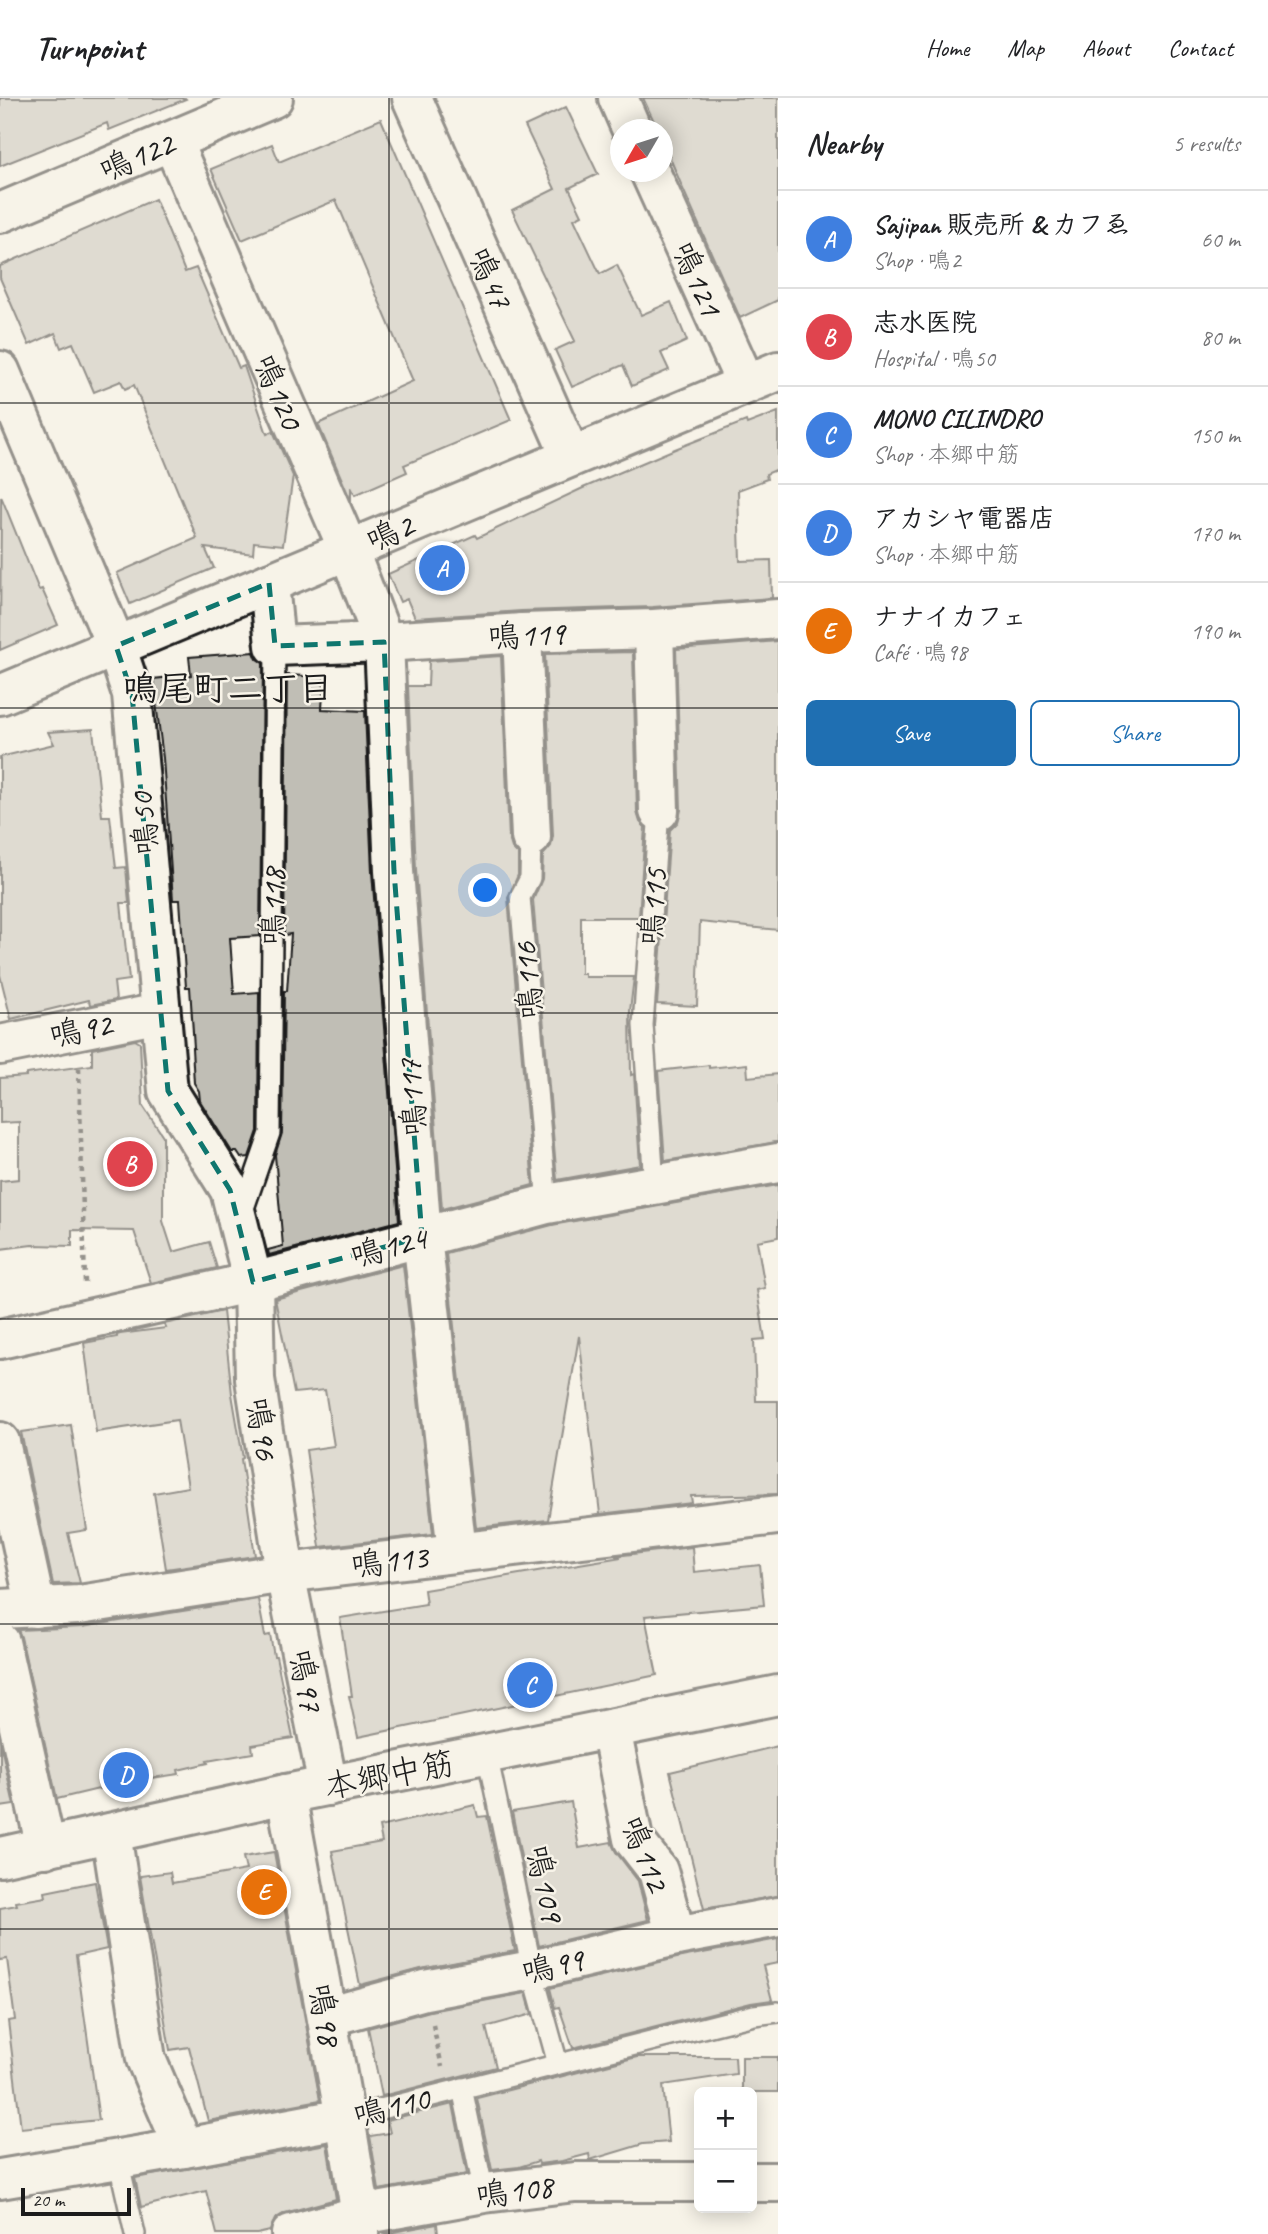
<!DOCTYPE html>
<meta charset="utf-8">
<style>
:root{--surface:#fff;--page:#f2f2f2;--text:#202124;--muted:#757577;--line:#e0e0e0;--accent:#1f6fb2}
body{margin:0;font-family:Caveat,"Klee One",sans-serif;background:var(--page);color:var(--text)}
.controls{position:absolute;right:21px;bottom:21px;display:grid;overflow:hidden;border-radius:10px;box-shadow:0 4px 18px #0003}
.controls button{width:63px;height:63px;display:grid;place-items:center;padding:0;border:0;border-bottom:2px solid var(--line);background:var(--surface);color:var(--text);font:35px sans-serif}
.compass{position:absolute;left:610px;top:21px;width:63px;height:63px;border-radius:50%;background:var(--surface);box-shadow:0 4px 18px #0003;rotate:231deg}
.scale{position:absolute;left:21px;bottom:18px;width:110px;box-sizing:border-box;padding-left:7px;border:4px solid #1c1c1c;border-top:0;font-size:19px;line-height:24px;white-space:nowrap;color:#1c1c1c;-webkit-text-stroke:5px #f7f3e8;paint-order:stroke}
.you{position:absolute;left:486px;top:793px;width:24px;height:24px;margin:-18px;border:5px solid #fff;border-radius:50%;background:#1a73e8;box-shadow:0 0 0 10px #1a73e833}
.badge{display:grid;place-items:center;width:46px;height:46px;border-radius:50%;background:var(--accent);color:#fff;font-size:23px;font-weight:700}
.pin{position:absolute;translate:-50% -50%;border:4px solid #fff;box-shadow:0 2px 7px #0006}
.list{margin:0;padding:0;list-style:none}
h2{display:flex;justify-content:space-between;align-items:center;height:91px;margin:0;padding:0 28px;font-size:30px}
h2 small{font-size:23px;font-weight:400;color:var(--muted)}
.list li{display:grid;grid-template-columns:46px 1fr auto;gap:21px;align-items:center;box-sizing:border-box;height:98px;padding:0 28px;border-top:2px solid var(--line)}
.list b{display:block;font-size:26px;white-space:nowrap}
.list p{margin:0;font-size:23px;white-space:nowrap;color:var(--muted)}
.list em{font-size:23px;font-style:normal;color:var(--muted)}
.actions{display:flex;gap:14px;padding:21px 28px}
.actions a{flex:1;padding:16px 0;border:2px solid var(--accent);border-radius:10px;text-align:center;font-size:24px;color:var(--accent)}
.actions .main{background:var(--accent);color:#fff}
.map{position:relative;flex:none;width:778px;height:2136px;overflow:hidden}
header{display:flex;align-items:center;gap:42px;box-sizing:border-box;height:98px;padding:0 35px;background:var(--surface);border-bottom:2px solid var(--line)}
header strong{font-size:33px}
nav{display:flex;gap:38px;margin-inline-start:auto;font-size:24px}
main{display:flex}
aside{flex:1;background:var(--surface)}
.map>svg:first-child{display:block}
.building{fill:#c0beb5;stroke:#1c1c1c;stroke-width:2}
.lines{fill:none;stroke-linecap:round;stroke-linejoin:round}
.lane-casing{stroke:#1c1c1c;stroke-width:24}
.street-casing{stroke:#1c1c1c;stroke-width:44}
.secondary-casing{stroke:#1c1c1c;stroke-width:44}
.path{stroke:#1c1c1c;stroke-width:4.5;stroke-dasharray:5 5;stroke-linecap:butt}
.lane{stroke:#f7f3e8;stroke-width:19}
.street{stroke:#f7f3e8;stroke-width:38}
.secondary{stroke:#f7f3e8;stroke-width:38}
.marked{fill:none;stroke:#0f766e;stroke-width:5;stroke-dasharray:14 9;stroke-linejoin:round}
.grid{fill:none;stroke:#1c1c1c;stroke-width:2;stroke-opacity:0.55}
.labels{text-anchor:middle;stroke-width:5;stroke-linejoin:round;paint-order:stroke}
.street-label{font-size:33px;fill:#1c1c1c;stroke:#f7f3e8}
.neighbourhood-label{font-size:35px;font-weight:bold;fill:#1c1c1c;stroke:#f7f3e8}
</style>
<header>
<strong>Turnpoint</strong>
<nav><a>Home</a><a>Map</a><a>About</a><a>Contact</a></nav>
</header>
<main>
<div class="map">
<svg width="778" height="2136" viewBox="0 0 778 2136">
<rect width="100%" height="100%" fill="#f7f3e8"/>
<filter id="ink" filterUnits="userSpaceOnUse"><feTurbulence type="fractalNoise" baseFrequency=".0143" numOctaves="2"/><feDisplacementMap in="SourceGraphic" scale="14" xChannelSelector="R" yChannelSelector="G"/><feConvolveMatrix kernelMatrix="1 2 1 2 8 2 1 2 1" color-interpolation-filters="sRGB"/></filter>
<g filter="url(#ink)">
<!-- building -->
<g class="building">
<path d="M 0,0 L 185,0 L 186,1 L 109,32 L 107,25 L 0,68 Z"/>
<path d="M 643,0 L 778,0 L 778,202 L 740,220 L 683,91 L 662,41 L 662,32 L 658,32 Z"/>
<path d="M 566,9 L 598,76 L 569,90 L 582,117 L 574,121 L 600,176 L 617,167 L 641,217 L 671,204 L 687,243 L 661,255 L 669,272 L 632,288 L 623,267 L 572,289 L 555,252 L 575,243 L 512,112 L 555,91 L 525,28 Z"/>
<path d="M 381,21 L 511,322 L 404,367 L 407,374 L 355,397 L 351,389 L 351,403 L 318,326 L 413,283 L 336,102 L 242,142 L 211,71 L 272,46 L 279,64 Z"/>
<path d="M 155,101 L 185,174 L 196,170 L 239,270 L 244,268 L 267,336 L 273,333 L 293,378 L 283,447 L 254,444 L 253,456 L 205,450 L 214,470 L 130,506 L 117,475 L 197,440 L 134,287 L 125,291 L 121,283 L 94,294 L 73,245 L 61,250 L 55,235 L 29,247 L 0,180 L 0,168 Z"/>
<path d="M 778,314 L 778,371 L 766,376 L 767,381 L 738,392 L 740,463 L 771,462 L 772,500 L 653,509 L 521,513 L 415,520 L 407,501 L 400,504 L 388,476 L 475,437 L 477,440 L 583,390 L 675,351 L 746,323 L 747,326 Z"/>
<path d="M 1,398 L 39,492 L 42,491 L 58,527 L 0,552 Z"/>
<path d="M 778,543 L 778,832 L 700,824 L 697,908 L 657,906 L 670,732 L 678,724 L 681,712 L 676,551 Z"/>
<path d="M 254,554 L 257,561 L 263,565 L 260,838 L 230,840 L 234,896 L 259,894 L 258,1033 L 249,1059 L 241,1060 L 237,1054 L 232,1054 L 200,1003 L 199,993 L 194,985 L 192,950 L 194,950 L 190,889 L 186,889 L 180,802 L 173,802 L 163,660 L 153,581 L 191,577 L 189,559 Z"/>
<path d="M 633,554 L 637,714 L 640,724 L 645,729 L 639,819 L 581,819 L 581,876 L 585,876 L 585,879 L 634,879 L 630,913 L 631,977 L 634,976 L 640,1067 L 557,1082 L 533,802 L 542,781 L 543,757 L 551,748 L 553,738 L 545,556 Z"/>
<path d="M 501,558 L 509,740 L 512,750 L 518,756 L 518,777 L 508,800 L 533,1087 L 442,1111 L 416,772 L 408,588 L 428,588 L 429,563 Z"/>
<path d="M 287,577 L 324,579 L 322,611 L 365,613 L 372,774 L 399,1123 L 269,1157 L 268,1152 L 283,1148 L 275,1057 L 282,1035 L 284,893 L 287,893 L 291,836 L 284,837 Z"/>
<path d="M 93,631 L 102,718 L 110,718 L 116,770 L 126,769 L 129,805 L 121,805 L 129,882 L 114,884 L 116,902 L 90,907 L 89,902 L 11,921 L 0,877 L 0,659 L 54,646 L 48,634 Z"/>
<path d="M 135,942 L 140,945 L 143,1008 L 163,1038 L 163,1123 L 173,1154 L 209,1144 L 217,1170 L 151,1185 L 134,1133 L 72,1132 L 72,1148 L 32,1147 L 0,1151 L 0,1083 L 19,1081 L 19,1024 L 0,1025 L 0,980 L 26,978 L 26,976 L 92,967 L 92,951 Z"/>
<path d="M 747,966 L 748,979 L 778,976 L 778,1044 L 665,1063 L 658,973 L 709,967 L 709,970 Z"/>
<path d="M 778,1087 L 778,1139 L 757,1143 L 765,1190 L 757,1192 L 765,1241 L 754,1242 L 756,1303 L 778,1303 L 778,1396 L 691,1398 L 692,1405 L 600,1416 L 579,1238 L 548,1422 L 476,1430 L 446,1155 L 552,1127 Z"/>
<path d="M 403,1167 L 433,1436 L 320,1449 L 306,1352 L 334,1348 L 325,1292 L 294,1295 L 275,1201 Z"/>
<path d="M 223,1213 L 232,1296 L 243,1360 L 241,1361 L 255,1458 L 166,1471 L 154,1395 L 188,1389 L 177,1322 L 96,1334 L 84,1245 L 117,1239 L 117,1237 L 120,1236 L 166,1230 L 164,1226 Z"/>
<path d="M 71,1327 L 87,1432 L 68,1435 L 80,1485 L 53,1486 L 21,1334 Z"/>
<path d="M 692,1449 L 694,1474 L 760,1467 L 764,1507 L 645,1518 L 657,1577 L 358,1639 L 349,1598 L 352,1598 L 340,1520 L 426,1506 L 424,1492 L 621,1459 L 615,1458 Z"/>
<path d="M 258,1501 L 265,1538 L 270,1537 L 274,1558 L 276,1558 L 293,1640 L 252,1647 L 253,1655 L 207,1663 L 208,1665 L 178,1672 L 179,1676 L 132,1683 L 57,1701 L 21,1539 L 18,1532 L 82,1529 Z"/>
<path d="M 0,1644 L 14,1707 L 0,1709 Z"/>
<path d="M 778,1648 L 778,1798 L 704,1811 L 670,1674 Z"/>
<path d="M 571,1704 L 579,1750 L 611,1744 L 616,1754 L 638,1783 L 648,1822 L 539,1848 L 512,1714 Z"/>
<path d="M 475,1707 L 478,1719 L 487,1718 L 515,1853 L 421,1871 L 360,1887 L 332,1753 L 382,1744 L 379,1729 Z"/>
<path d="M 274,1754 L 320,2002 L 208,2023 L 189,1949 L 170,1952 L 140,1778 L 170,1774 L 172,1785 L 246,1772 L 243,1759 Z"/>
<path d="M 95,1784 L 107,1851 L 76,1858 L 99,2022 L 21,2030 L 8,1923 L 15,1922 L 7,1861 L 0,1862 L 0,1810 L 17,1807 L 16,1804 L 46,1799 L 45,1794 Z"/>
<path d="M 778,1841 L 778,1865 L 763,1868 L 772,1902 L 751,1905 L 573,1950 L 559,1909 L 555,1910 L 550,1890 L 681,1859 Z"/>
<path d="M 526,1895 L 532,1916 L 486,1929 L 496,1969 L 382,1998 L 368,1930 L 430,1913 Z"/>
<path d="M 637,1959 L 735,1959 L 736,1976 L 663,1987 L 669,2044 L 643,2046 L 590,2062 L 589,2056 L 562,2063 L 539,2066 L 538,2063 L 519,2069 L 492,2072 L 477,2000 Z"/>
<rect x="742" y="1959" width="36" height="35"/>
<path d="M 453,2006 L 467,2076 L 379,2092 L 370,2038 L 390,2035 L 387,2022 Z"/>
<path d="M 327,2046 L 336,2101 L 285,2115 L 275,2121 L 270,2133 L 257,2136 L 217,2136 L 206,2093 L 141,2109 L 135,2080 Z"/>
<path d="M 437,2126 L 438,2136 L 382,2136 Z"/>
</g>
<g class="lines">
<defs>
<g id="lane">
<path d="M 531,739 L 530,780 L 520,799 L 547,1106"/>
<path d="M 654,1086 L 643,927 L 659,713"/>
<path d="M 242,1116 L 270,1035 L 275,548"/>
<path d="M 487,1656 L 532,1872 L 558,1966"/>
<path d="M 462,1990 L 484,2095"/>
<path d="M 345,2020 L 754,1917 L 778,1914"/>
<path d="M 118,2061 L 135,2136"/>
</g>
<g id="street">
<path d="M 412,0 L 571,359"/>
<path d="M 618,0 L 632,32"/>
<path d="M 172,43 L 348,451 L 384,544 L 394,773 L 422,1139 L 457,1454"/>
<path d="M 650,74 L 746,286"/>
<path d="M 0,115 L 273,0"/>
<path d="M 0,273 L 116,548 L 132,596 L 168,993 L 230,1092 L 253,1184 L 255,1281 L 285,1475 L 328,1688"/>
<path d="M 269,485 L 275,548 L 384,544 L 522,535 L 654,531 L 778,521"/>
<path d="M 654,531 L 659,713"/>
<path d="M 522,535 L 531,739"/>
<path d="M 0,597 L 778,273"/>
<path d="M 0,947 L 160,915"/>
<path d="M 0,1241 L 253,1184 L 547,1106 L 778,1065"/>
<path d="M 0,1344 L 36,1510"/>
<path d="M 0,1511 L 79,1507 L 285,1475 L 778,1417"/>
<path d="M 0,1544 L 46,1750"/>
<path d="M 611,1631 L 633,1741 L 658,1773 L 676,1838"/>
<path d="M 286,1696 L 345,2020 L 361,2117 L 359,2136"/>
<path d="M 111,1735 L 146,1961 L 184,2050"/>
<path d="M 327,1919 L 425,1892 L 532,1872 L 676,1838 L 778,1819"/>
<path d="M 0,2081 L 184,2050 L 345,2020"/>
<path d="M 752,2084 L 778,2084"/>
<path d="M 291,2136 L 361,2117 L 484,2095 L 575,2084 L 699,2084"/>
</g>
<path id="secondary" d="M 0,1759 L 286,1696 L 778,1597"/>
</defs>
<!-- lane casing -->
<use href="#lane" class="lane-casing"/>
<!-- street casing -->
<use href="#street" class="street-casing"/>
<!-- secondary casing -->
<use href="#secondary" class="secondary-casing"/>
<!-- path -->
<g class="path">
<path d="M 79,970 L 85,1186"/>
<path d="M 433,1927 L 442,1969"/>
</g>
<!-- lane -->
<use href="#lane" class="lane"/>
<!-- street -->
<use href="#street" class="street"/>
<!-- secondary -->
<use href="#secondary" class="secondary"/>
</g>
</g>
<!-- marked area -->
<path d="M0 0H778V2136H0ZM 269,485 L 275,548 L 384,544 L 394,773 L 422,1139 L 253,1184 L 230,1092 L 168,993 L 132,596 L 116,548 Z" fill="#f7f3e8" fill-opacity=".55" fill-rule="evenodd"/>
<path class="marked" d="M 269,485 L 275,548 L 384,544 L 394,773 L 422,1139 L 253,1184 L 230,1092 L 168,993 L 132,596 L 116,548 Z"/>
<!-- grid -->
<path class="grid" d="M 389,0 L 389,2136M 0,305 L 778,305M 0,610 L 778,610M 0,915 L 778,915M 0,1221 L 778,1221M 0,1526 L 778,1526M 0,1831 L 778,1831"/>
<g class="labels">
<!-- street labels -->
<g class="street-label">
<text transform="translate(136 58) rotate(-23)" y="12">鳴122</text>
<text transform="translate(491 179) rotate(66)" y="12">鳴47</text>
<text transform="translate(698 180) rotate(66)" y="12">鳴121</text>
<text transform="translate(279 293) rotate(67)" y="12">鳴120</text>
<text transform="translate(389 434) rotate(-23)" y="12">鳴2</text>
<text transform="translate(526 536) rotate(-3)" y="12">鳴119</text>
<text transform="translate(143 726) rotate(-95)" y="12">鳴50</text>
<text transform="translate(272 809) rotate(-89)" y="12">鳴118</text>
<text transform="translate(652 809) rotate(-86)" y="12">鳴115</text>
<text transform="translate(527 883) rotate(-95)" y="12">鳴116</text>
<text transform="translate(80 931) rotate(-12)" y="12">鳴92</text>
<text transform="translate(411 1000) rotate(-94)" y="12">鳴117</text>
<text transform="translate(388 1148) rotate(-15)" y="12">鳴124</text>
<text transform="translate(263 1330) rotate(81)" y="12">鳴96</text>
<text transform="translate(389 1462) rotate(-7)" y="12">鳴113</text>
<text transform="translate(307 1582) rotate(79)" y="12">鳴97</text>
<text transform="translate(389 1676) rotate(-11)" y="12">本郷中筋</text>
<text transform="translate(646 1755) rotate(68)" y="12">鳴112</text>
<text transform="translate(546 1785) rotate(78)" y="12">鳴109</text>
<text transform="translate(552 1867) rotate(-13)" y="12">鳴99</text>
<text transform="translate(326 1916) rotate(80)" y="12">鳴98</text>
<text transform="translate(391 2008) rotate(-14)" y="12">鳴110</text>
<text transform="translate(514 2092) rotate(-8)" y="12">鳴108</text>
</g>
<!-- neighbourhood labels -->
<g class="neighbourhood-label">
<text x="228" y="602">鳴尾町二丁目</text>
</g>
</g>
</svg>
<div class="controls">
<button>+</button>
<button>−</button>
</div>
<svg class="compass" viewBox="-18 -18 36 36"><path d="M0-13l5 13h-10z" fill="#e53935"/><path d="M0 13l5-13h-10z" fill="#757577"/></svg>
<div class="scale">20 m</div>
<div class="you"></div>
<div class="pin badge" style="left:442px;top:470px;background:#3f7fe0">A</div>
<div class="pin badge" style="left:130px;top:1066px;background:#e0444e">B</div>
<div class="pin badge" style="left:530px;top:1587px;background:#3f7fe0">C</div>
<div class="pin badge" style="left:126px;top:1677px;background:#3f7fe0">D</div>
<div class="pin badge" style="left:264px;top:1794px;background:#e8710a">E</div>
</div>
<aside>
<h2>Nearby<small>5 results</small></h2>
<ul class="list">
<li><span class="badge" style="background:#3f7fe0">A</span><div><b>Sajipan 販売所 &amp; カフゑ</b><p>Shop · 鳴2</p></div><em>60 m</em></li>
<li><span class="badge" style="background:#e0444e">B</span><div><b>志水医院</b><p>Hospital · 鳴50</p></div><em>80 m</em></li>
<li><span class="badge" style="background:#3f7fe0">C</span><div><b>MONO CILINDRO</b><p>Shop · 本郷中筋</p></div><em>150 m</em></li>
<li><span class="badge" style="background:#3f7fe0">D</span><div><b>アカシヤ電器店</b><p>Shop · 本郷中筋</p></div><em>170 m</em></li>
<li><span class="badge" style="background:#e8710a">E</span><div><b>ナナイカフェ</b><p>Café · 鳴98</p></div><em>190 m</em></li>
</ul>
<div class="actions"><a class="main">Save</a><a>Share</a></div>
</aside>
</main>
